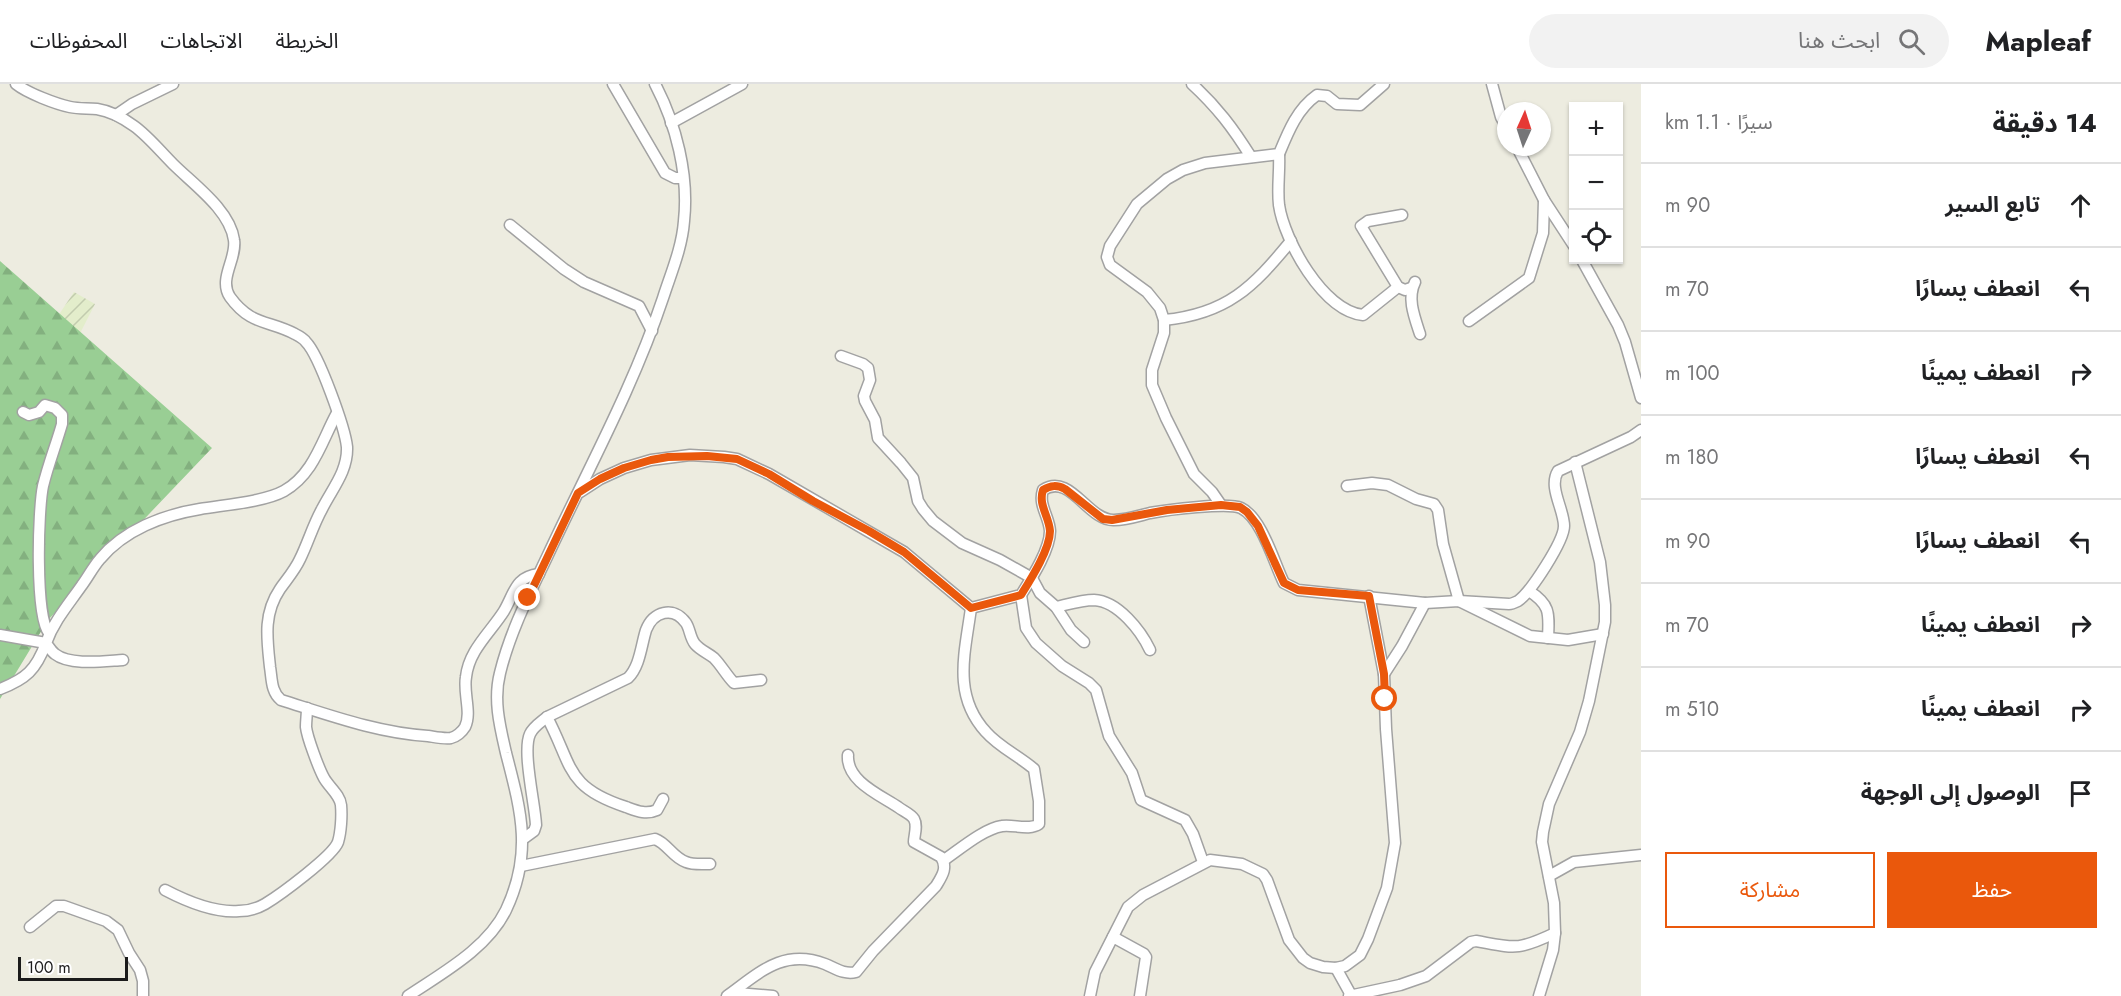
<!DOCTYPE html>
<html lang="ar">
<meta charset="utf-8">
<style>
:root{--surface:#fff;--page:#f2f2f2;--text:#202124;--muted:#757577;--line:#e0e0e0;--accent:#ea580c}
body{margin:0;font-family:Jost,"Noto Sans Arabic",sans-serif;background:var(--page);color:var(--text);direction:rtl}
.controls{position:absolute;right:18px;top:18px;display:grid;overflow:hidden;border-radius:0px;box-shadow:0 2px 4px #0004}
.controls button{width:54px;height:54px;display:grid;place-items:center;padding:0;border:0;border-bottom:2px solid var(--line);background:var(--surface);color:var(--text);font:30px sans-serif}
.compass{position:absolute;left:1497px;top:18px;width:54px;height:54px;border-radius:50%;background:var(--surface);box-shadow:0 2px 4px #0004;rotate:3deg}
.scale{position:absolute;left:18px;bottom:15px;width:110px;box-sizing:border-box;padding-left:6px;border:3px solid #1b1b1b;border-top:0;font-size:16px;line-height:21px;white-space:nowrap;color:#1b1b1b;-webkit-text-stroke:4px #fff;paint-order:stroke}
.stop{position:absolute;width:18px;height:18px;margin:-14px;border:4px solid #ea580c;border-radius:50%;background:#fff}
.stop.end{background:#ea580c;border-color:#fff;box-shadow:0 2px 6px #0008}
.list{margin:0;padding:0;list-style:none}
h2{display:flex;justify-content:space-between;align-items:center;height:78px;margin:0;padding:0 24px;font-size:26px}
h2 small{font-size:20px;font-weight:400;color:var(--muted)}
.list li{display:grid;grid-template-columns:39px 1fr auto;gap:18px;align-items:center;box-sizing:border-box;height:84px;padding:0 24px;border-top:2px solid var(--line)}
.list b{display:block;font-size:22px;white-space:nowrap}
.list em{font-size:20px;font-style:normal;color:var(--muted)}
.actions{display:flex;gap:12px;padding:18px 24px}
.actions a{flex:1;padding:14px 0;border:2px solid var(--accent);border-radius:0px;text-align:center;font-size:21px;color:var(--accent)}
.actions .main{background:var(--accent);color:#fff}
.icon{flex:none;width:33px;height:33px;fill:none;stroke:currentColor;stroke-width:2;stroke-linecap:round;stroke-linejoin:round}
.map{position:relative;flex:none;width:1641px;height:912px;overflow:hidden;direction:ltr}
header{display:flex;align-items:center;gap:36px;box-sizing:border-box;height:84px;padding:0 30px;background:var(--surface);border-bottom:2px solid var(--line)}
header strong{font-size:28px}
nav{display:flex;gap:33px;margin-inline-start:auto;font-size:21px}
.search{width:420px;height:54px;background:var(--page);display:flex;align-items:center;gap:15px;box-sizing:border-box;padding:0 21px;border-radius:33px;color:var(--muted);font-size:22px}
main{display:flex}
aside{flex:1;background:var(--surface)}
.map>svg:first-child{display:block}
.farmland{fill:url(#farmland-furrows)}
.forest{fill:url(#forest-firs)}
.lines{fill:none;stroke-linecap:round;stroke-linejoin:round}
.minor-casing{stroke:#a2a2a2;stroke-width:13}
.minor{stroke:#fff;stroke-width:10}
.route{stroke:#ea580c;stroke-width:8}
</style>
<header>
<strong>Mapleaf</strong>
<div class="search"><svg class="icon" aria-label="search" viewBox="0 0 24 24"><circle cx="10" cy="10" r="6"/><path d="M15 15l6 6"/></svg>ابحث هنا</div>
<nav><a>الخريطة</a><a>الاتجاهات</a><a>المحفوظات</a></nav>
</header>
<main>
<aside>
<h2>14 دقيقة<small>سيرًا · 1.1 km</small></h2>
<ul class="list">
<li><svg class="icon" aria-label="ahead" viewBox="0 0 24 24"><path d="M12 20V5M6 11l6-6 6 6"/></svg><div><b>تابع السير</b></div><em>90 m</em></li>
<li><svg class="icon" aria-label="left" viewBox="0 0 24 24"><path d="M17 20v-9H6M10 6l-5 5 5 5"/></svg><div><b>انعطف يسارًا</b></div><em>70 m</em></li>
<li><svg class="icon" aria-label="right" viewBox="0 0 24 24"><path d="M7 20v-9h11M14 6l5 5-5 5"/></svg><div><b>انعطف يمينًا</b></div><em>100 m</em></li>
<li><svg class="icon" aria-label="left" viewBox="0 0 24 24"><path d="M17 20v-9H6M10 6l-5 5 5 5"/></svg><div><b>انعطف يسارًا</b></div><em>180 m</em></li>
<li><svg class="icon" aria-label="left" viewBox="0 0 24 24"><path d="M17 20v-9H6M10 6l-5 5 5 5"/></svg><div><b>انعطف يسارًا</b></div><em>90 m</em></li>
<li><svg class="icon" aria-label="right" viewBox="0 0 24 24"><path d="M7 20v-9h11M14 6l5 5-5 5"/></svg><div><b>انعطف يمينًا</b></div><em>70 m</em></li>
<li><svg class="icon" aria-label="right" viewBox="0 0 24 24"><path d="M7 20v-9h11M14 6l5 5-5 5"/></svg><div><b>انعطف يمينًا</b></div><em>510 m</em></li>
<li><svg class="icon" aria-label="arrive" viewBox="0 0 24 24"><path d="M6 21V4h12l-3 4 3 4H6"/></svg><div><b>الوصول إلى الوجهة</b></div></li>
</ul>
<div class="actions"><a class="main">حفظ</a><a>مشاركة</a></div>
</aside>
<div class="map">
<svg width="1641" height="912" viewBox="0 0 1641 912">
<defs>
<pattern id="farmland-furrows" width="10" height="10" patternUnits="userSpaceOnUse" patternTransform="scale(1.5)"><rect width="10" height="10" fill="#e3edcb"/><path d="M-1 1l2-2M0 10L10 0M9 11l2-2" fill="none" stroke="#c2cbae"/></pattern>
<pattern id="forest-firs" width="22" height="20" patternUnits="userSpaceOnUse" patternTransform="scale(1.5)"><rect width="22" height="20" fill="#99ce94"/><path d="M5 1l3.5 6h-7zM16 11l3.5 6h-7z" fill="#83b07f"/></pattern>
</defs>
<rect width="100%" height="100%" fill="#edece0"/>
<!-- farmland -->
<path class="farmland" d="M 74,208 L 95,220 L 69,271 L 42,256 Z"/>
<!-- forest -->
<path class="forest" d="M 0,177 L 212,364 L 48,536 L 0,615 Z"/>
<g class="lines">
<defs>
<g id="minor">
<path d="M 16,0 C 27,9 56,20 70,23 C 79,25 88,24 97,25 C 110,27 123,34 134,42 C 148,52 160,67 173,80 C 193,100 230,126 234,156 C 237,175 218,195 230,213 C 251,242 269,236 295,250 C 299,252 304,255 306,258 C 319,271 345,344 347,363 C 348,387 332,405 322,425 C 313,441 308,459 300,475 C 295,486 287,495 280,505 C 263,530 267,555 270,583 C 272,595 271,608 281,616 C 329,631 378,649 428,652 C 435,653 444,655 451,654 C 456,653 462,648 465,643 C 472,629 463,609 466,593 C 469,566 490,549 504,527 C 515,508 515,493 539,490"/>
<path d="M 613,0 L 665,89 L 675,94 L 683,94"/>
<path d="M 1192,0 C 1217,23 1233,44 1251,73"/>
<path d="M 1492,0 L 1501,33 L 1506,42"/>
<path d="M 116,31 L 132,20 L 173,0"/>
<path d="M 671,39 L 742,0"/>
<path d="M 1517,63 L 1544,116 L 1574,162"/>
<path d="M 1279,70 C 1280,87 1277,104 1279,121 C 1284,156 1323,227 1363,231 L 1398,203 L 1405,206 L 1411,204"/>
<path d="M 510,141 L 564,185 L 584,198 L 639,222 L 652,247"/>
<path d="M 1582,176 L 1618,241 L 1625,258 L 1641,314"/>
<path d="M 1415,198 C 1407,214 1414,232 1420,250"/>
<path d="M 1398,203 L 1361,142 L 1368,137 L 1402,131"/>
<path d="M 1164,236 C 1227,230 1253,203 1291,157"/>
<path d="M 1469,237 L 1529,194 L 1543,149 L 1544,116"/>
<path d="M 841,272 L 863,280 L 868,284 L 870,296 L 864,312 L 865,317 L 875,336 L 878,354 L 901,379 L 913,394 L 918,417 L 923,425 L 933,437 L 962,459 L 1000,476 L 1032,494 L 1040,509 L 1056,523 L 1071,546 L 1084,558"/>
<path d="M 23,328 L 29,331 L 39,328 L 45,321 L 55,324 L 62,331 L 62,340 C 56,361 48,381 43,402 C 38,426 35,532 49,549"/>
<path d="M 1347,402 L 1372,399 L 1388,401 L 1416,415 L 1434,420 L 1438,426 L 1443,460 L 1459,517 L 1530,552 L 1568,556 L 1603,550"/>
<path d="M 580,408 L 600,395 L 624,384 L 651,376 L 690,371 L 724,373 L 737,375 L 769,390 L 904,468 L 971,524"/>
<path d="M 1221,421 L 1212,408 L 1194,390 L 1166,334 L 1152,301 L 1152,286 L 1164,249 L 1164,236 L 1160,224 L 1147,208 L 1110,181 L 1107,173 L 1110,162 L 1137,120 L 1167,95 L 1183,86 L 1205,79 L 1279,70 C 1288,48 1297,25 1317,11 L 1327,12 L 1337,20 L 1360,21 L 1384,0"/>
<path d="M 1529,507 C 1551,521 1549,530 1548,554"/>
<path d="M 1021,511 L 1026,544 L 1036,559 L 1062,582 L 1089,599 L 1096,606 L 1109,652 L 1132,689 L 1141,716 L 1185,736 L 1193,750 L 1203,778"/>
<path d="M 1056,523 C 1069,520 1082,516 1094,516 C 1118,517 1141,547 1150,566"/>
<path d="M 971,524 L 1021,511 C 1031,495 1050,466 1050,447 C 1049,432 1038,421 1043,406 C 1070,388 1088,437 1114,436 C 1126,436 1138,432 1150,429 C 1166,426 1228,418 1241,424 C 1262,434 1274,479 1284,499 L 1298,506 L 1425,519 L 1459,517 L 1509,520 C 1512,520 1516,518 1518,517 C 1531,508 1564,457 1564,442 C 1564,425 1548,403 1558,387 L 1631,353 L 1641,346"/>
<path d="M 0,551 L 46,559 C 36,586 26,595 0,605"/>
<path d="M 123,576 C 105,577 70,582 55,570 C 51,567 49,563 46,559 C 54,537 68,521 82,501 C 88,493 93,483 100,475 C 124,446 163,431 200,425 C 223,421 264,418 284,407 C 314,390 322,356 337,329"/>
<path d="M 1384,590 L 1402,562 L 1425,519"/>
<path d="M 547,633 C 573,682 565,703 626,723 C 637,727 646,731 657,726 L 663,715"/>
<path d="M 523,755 L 534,747 L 536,741 C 535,720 522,667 530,650 C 533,643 541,638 547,633 L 628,594 C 640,582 641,562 646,546 C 653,528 673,521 686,539 C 690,545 690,554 695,560 C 700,566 708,569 714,574 C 721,581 727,592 734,599 L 761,596"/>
<path d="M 944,776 C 959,766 983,745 1002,742 C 1013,740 1029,747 1039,740 L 1039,717 L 1034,685 C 1019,672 999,663 986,648 C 952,611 965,569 971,524"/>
<path d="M 521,782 L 655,755 C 667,759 673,774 686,778 C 693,781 702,780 710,780"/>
<path d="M 1549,792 L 1574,778 L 1641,771"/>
<path d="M 165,806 C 186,817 215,829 239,827 C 248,827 258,824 265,820 C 280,811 333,772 338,758 C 341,748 342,732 341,721 C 340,711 329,703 324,694 C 319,685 307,653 306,643 C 306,637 307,630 307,624"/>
<path d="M 30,843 L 56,822 L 64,822 L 106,837 L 118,846 L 129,869 L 140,886 L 143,897 L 143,912"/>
<path d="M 1113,853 L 1144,870 L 1146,873 L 1140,912"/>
<path d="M 1336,884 L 1351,911"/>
<path d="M 729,911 L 737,909 L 773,912"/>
<path d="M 408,912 C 442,889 487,865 506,826 C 533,769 521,727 506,669 C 500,643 493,616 500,589 C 510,548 529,511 547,473 C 587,387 633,304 663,214 C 671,189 682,164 684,137 C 689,91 676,40 655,0"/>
<path d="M 727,912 C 759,889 783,864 825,880 C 835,884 844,891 856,888 L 873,867 L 936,802 C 942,792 948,784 941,773 L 914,758 C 914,751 918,742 914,735 C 911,730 903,727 898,723 C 880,711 846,697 848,671"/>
<path d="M 1090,912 L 1095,888 L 1128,823 L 1143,811 L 1210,776 L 1242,780 L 1263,790 L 1267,796 L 1289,856 L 1303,874 L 1310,879 L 1323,883 L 1336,884 L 1345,882 L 1360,871 L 1368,855 L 1387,804 L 1395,759 L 1386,645 L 1384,590 L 1369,512"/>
<path d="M 1349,912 L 1400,901 L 1426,892 L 1471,858 L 1476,857 C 1515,864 1517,867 1555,849"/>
<path d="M 1539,912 L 1553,866 L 1555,849 L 1554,819 L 1542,758 L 1543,748 L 1549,720 L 1580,648 L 1589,617 L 1605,538 L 1605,521 L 1600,478 L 1575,378"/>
</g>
</defs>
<!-- minor casing -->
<use href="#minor" class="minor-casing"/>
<!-- minor -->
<use href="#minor" class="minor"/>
</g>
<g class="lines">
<!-- route -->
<path class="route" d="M 528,514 L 578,409 L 600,395 L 624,384 L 651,376 L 668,373 L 707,372 L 737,375 L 769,390 L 813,417 L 869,447 L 904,468 L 971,524 L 1021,511 C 1031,495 1050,465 1050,447 C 1049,432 1038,421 1043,406 C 1051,401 1057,401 1065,405 L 1103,435 L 1112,436 L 1167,426 L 1221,421 L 1240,423 L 1247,428 L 1258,442 L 1284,499 L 1298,506 L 1369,512 L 1384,590 L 1385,615"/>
</g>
</svg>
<div class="controls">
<button>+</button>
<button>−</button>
<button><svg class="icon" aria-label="locate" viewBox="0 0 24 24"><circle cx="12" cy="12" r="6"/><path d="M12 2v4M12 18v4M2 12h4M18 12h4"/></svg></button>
</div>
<svg class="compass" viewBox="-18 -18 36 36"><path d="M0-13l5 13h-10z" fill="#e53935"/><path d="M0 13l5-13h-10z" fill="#757577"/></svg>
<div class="scale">100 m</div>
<div class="stop" style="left:1385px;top:615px"></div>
<div class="stop end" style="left:528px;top:514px"></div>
</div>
</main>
